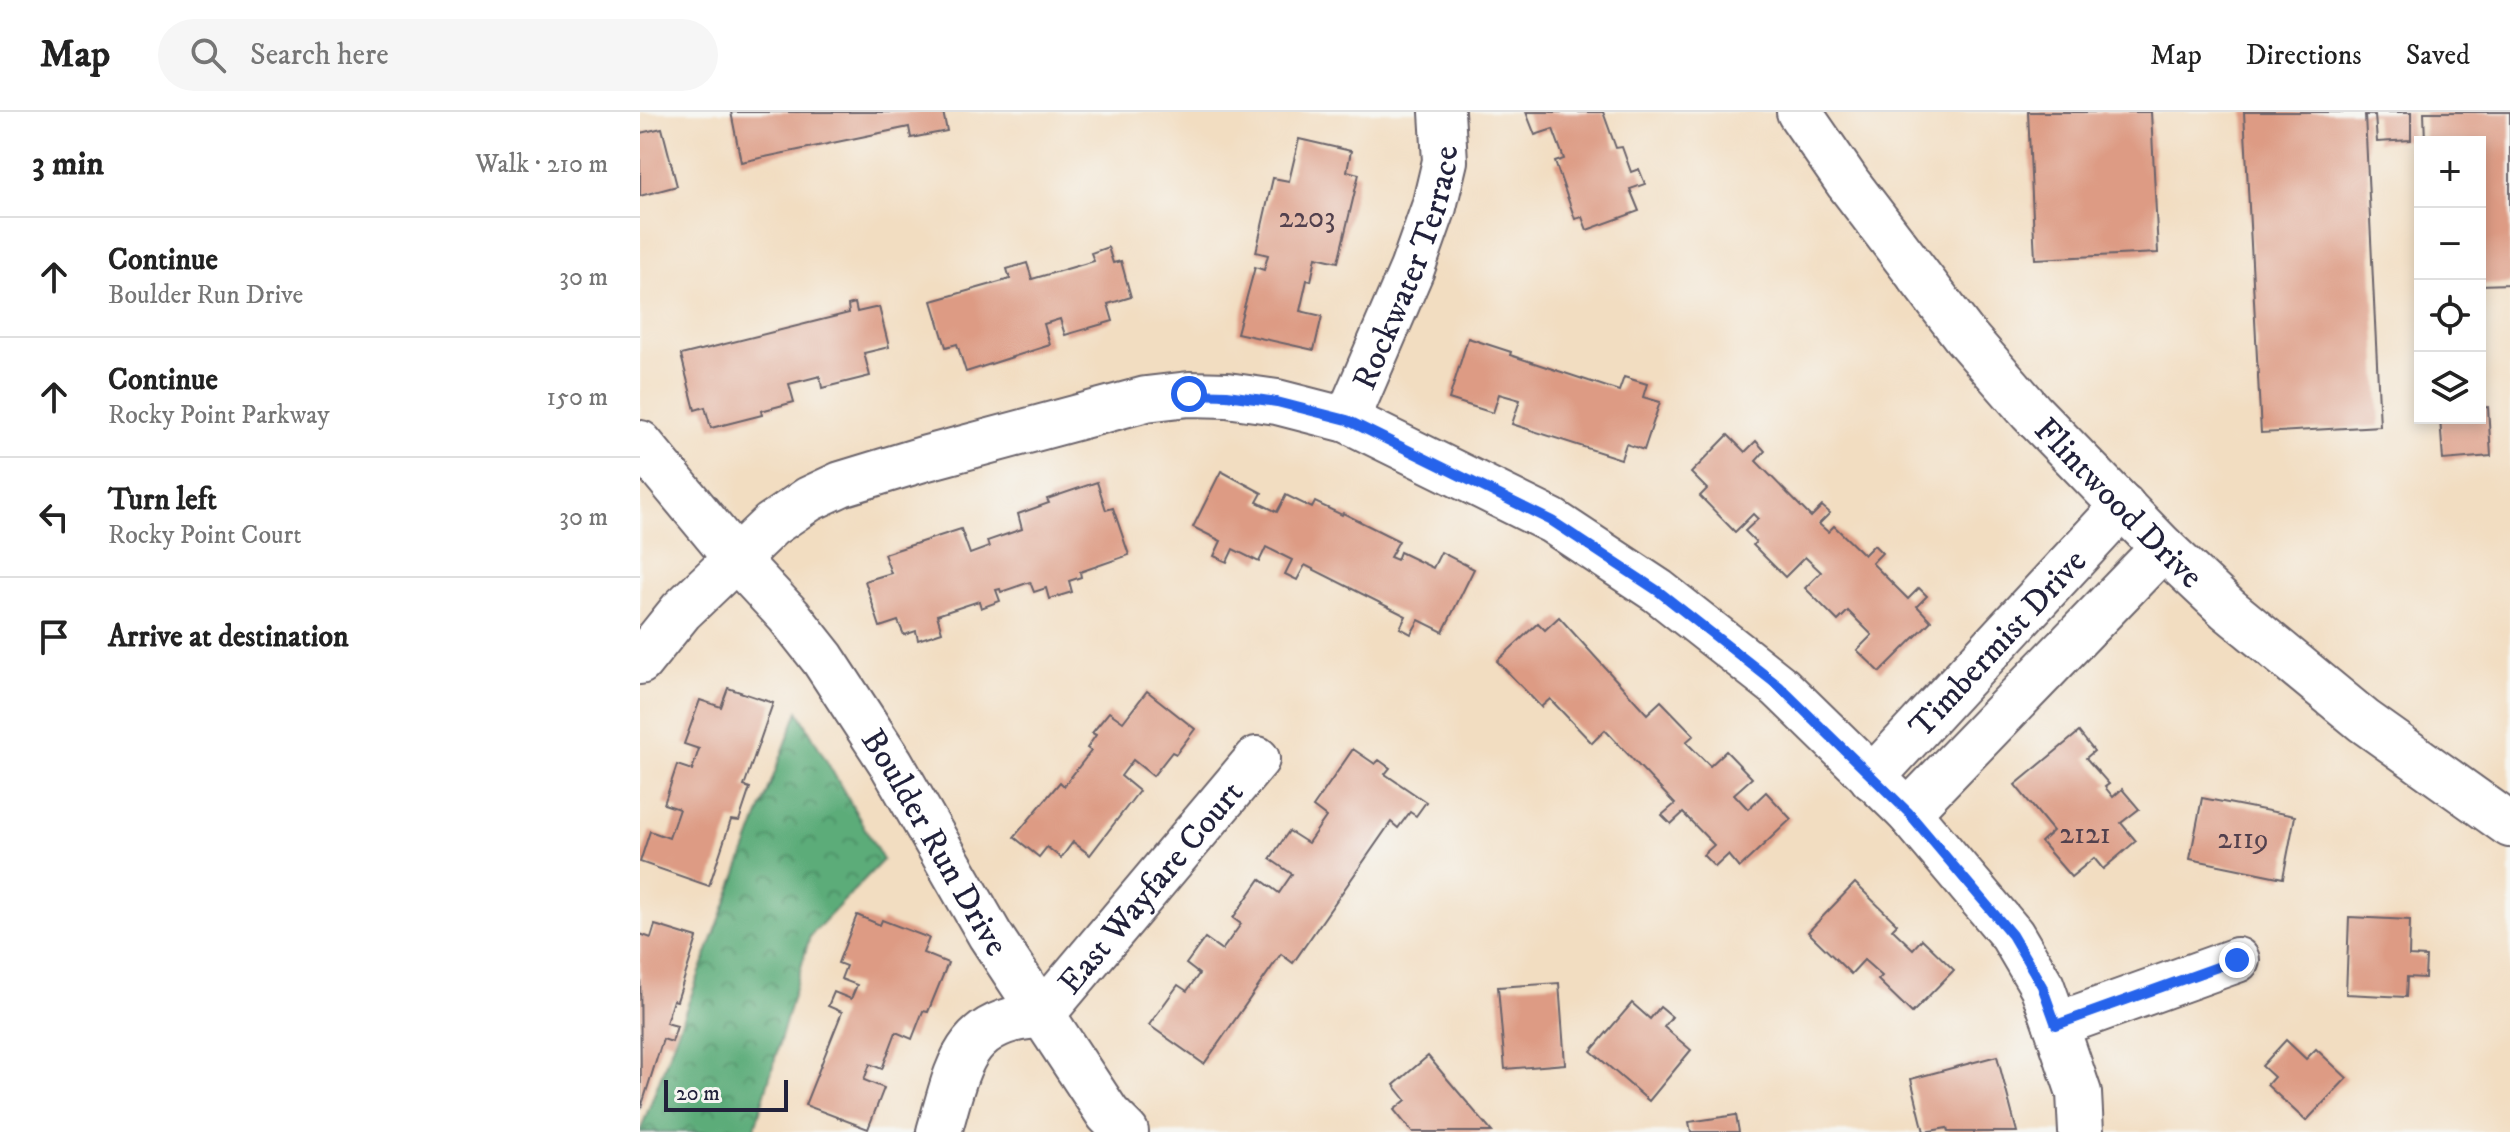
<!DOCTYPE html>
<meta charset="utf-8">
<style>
:root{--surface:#fff;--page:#f6f6f6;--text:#222;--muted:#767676;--line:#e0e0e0}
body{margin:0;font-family:"IM FELL DW Pica",serif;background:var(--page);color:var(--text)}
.controls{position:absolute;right:24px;top:24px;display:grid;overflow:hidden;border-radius:0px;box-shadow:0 4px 12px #0003}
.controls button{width:72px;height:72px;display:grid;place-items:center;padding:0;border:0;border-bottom:2px solid var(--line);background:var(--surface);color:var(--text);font:40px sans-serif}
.scale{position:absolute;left:24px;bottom:20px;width:124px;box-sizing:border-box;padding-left:8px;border:4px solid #22223b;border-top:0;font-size:22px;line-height:28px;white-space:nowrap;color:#22223b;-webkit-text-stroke:6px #f6f6f2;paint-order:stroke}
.stop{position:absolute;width:24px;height:24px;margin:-18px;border:6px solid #2563eb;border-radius:50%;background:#fff}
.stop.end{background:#2563eb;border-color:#fff;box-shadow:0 2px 8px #0008}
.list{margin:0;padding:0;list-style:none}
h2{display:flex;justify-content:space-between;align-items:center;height:104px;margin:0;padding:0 32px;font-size:34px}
h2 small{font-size:26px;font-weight:400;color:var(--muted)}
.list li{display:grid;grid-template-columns:52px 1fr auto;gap:24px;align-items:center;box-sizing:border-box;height:120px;padding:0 32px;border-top:2px solid var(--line)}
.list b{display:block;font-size:30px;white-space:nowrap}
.list p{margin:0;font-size:26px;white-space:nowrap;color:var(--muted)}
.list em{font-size:26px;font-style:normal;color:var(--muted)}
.icon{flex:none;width:44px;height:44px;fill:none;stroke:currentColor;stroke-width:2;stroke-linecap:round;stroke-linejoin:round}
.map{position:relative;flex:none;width:1870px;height:1020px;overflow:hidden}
header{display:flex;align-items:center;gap:48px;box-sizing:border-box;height:112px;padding:0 40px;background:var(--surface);border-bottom:2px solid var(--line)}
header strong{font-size:38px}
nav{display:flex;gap:44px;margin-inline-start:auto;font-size:28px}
.search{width:560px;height:72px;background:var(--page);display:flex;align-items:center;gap:20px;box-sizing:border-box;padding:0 28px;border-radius:44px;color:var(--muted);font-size:30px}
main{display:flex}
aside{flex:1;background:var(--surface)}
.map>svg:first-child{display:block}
.forest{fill:url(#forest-crowns);stroke:#3e675a;stroke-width:2}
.building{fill:#dd9b84}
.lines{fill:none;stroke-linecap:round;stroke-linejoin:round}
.minor-casing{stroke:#6b636a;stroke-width:48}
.minor{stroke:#fff;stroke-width:44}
.route{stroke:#2563eb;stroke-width:10}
.labels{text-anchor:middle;stroke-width:6;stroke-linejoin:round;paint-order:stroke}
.number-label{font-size:30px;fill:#51404d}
.street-label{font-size:34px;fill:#22223b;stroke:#f6f6f2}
</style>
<header>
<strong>Map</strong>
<div class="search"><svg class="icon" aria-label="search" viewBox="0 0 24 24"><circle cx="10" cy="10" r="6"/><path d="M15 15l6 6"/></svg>Search here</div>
<nav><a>Map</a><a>Directions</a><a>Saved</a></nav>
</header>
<main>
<aside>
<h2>3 min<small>Walk · 210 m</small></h2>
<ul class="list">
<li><svg class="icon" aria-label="ahead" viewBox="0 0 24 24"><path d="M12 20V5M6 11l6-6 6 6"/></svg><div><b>Continue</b><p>Boulder Run Drive</p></div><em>30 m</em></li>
<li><svg class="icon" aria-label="ahead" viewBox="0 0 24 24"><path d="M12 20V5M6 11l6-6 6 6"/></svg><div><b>Continue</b><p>Rocky Point Parkway</p></div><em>150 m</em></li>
<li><svg class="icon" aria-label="left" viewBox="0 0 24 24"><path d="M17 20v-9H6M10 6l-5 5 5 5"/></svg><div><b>Turn left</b><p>Rocky Point Court</p></div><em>30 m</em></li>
<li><svg class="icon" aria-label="arrive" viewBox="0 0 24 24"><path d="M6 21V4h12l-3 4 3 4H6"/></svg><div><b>Arrive at destination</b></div></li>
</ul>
</aside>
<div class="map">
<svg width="1870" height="1020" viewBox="0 0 1870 1020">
<defs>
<pattern id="forest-crowns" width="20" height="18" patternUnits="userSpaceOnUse" patternTransform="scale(2)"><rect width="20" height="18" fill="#5bac79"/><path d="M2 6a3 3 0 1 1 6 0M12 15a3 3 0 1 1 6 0" fill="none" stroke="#4b8c64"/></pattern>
</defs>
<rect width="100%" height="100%" fill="#f6f6f2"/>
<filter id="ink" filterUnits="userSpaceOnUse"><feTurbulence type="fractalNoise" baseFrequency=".0125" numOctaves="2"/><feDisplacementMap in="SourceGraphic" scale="16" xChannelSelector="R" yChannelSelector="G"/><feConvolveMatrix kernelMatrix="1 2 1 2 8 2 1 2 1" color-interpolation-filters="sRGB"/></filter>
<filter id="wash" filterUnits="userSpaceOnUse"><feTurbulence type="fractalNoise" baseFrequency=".006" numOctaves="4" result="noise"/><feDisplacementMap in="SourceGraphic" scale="32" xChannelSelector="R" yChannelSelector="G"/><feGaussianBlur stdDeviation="1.8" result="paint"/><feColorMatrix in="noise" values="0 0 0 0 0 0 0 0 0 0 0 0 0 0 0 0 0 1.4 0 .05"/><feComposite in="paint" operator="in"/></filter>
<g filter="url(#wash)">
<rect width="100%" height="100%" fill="#f2ddc1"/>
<!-- forest -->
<path class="forest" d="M 158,599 L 243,748 L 170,824 L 114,1020 L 0,1020 Z"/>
<g id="blocks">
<!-- building -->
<g class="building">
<path d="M 91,0 L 303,0 L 307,19 L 271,26 L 269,15 L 101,50 Z"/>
<path d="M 886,0 L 963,0 L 976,36 L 982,35 L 991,60 L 999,57 L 1005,72 L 990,77 L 999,99 L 947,118 L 942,105 L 935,107 L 915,50 L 924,47 L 913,17 L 895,23 Z"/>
<path d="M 1388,0 L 1511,0 L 1518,141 L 1395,147 Z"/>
<path d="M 1604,0 L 1771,0 L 1771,28 L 1737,30 L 1735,3 L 1725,3 L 1740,314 L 1621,321 Z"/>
<path d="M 1784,0 L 1870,0 L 1870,172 L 1840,173 L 1840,30 L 1785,30 Z"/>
<path d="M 22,16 L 37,74 L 0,84 L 0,21 Z"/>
<path d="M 659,27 L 711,39 L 707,59 L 719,62 L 698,150 L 676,145 L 671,169 L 667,168 L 660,199 L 682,204 L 674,238 L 597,221 L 615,155 L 624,158 L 628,143 L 616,140 L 633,66 L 649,69 Z"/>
<path d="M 468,135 L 473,151 L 481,149 L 491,185 L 468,192 L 473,209 L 425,223 L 420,207 L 404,212 L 410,233 L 326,260 L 317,232 L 306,235 L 292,189 L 370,167 L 367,157 L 387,151 L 392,167 L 454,149 L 451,141 Z"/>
<path d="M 215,191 L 217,200 L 239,195 L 249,235 L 224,241 L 230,264 L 182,276 L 180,264 L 149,272 L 154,290 L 121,299 L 122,303 L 71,316 L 65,295 L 55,298 L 41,243 L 209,201 L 208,193 Z"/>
<path d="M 828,226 L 871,240 L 870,243 L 979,279 L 984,265 L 1007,272 L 1003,285 L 1020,290 L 1004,338 L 986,332 L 981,347 L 872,312 L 880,288 L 859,282 L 853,301 L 809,287 Z"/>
<path d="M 1848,295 L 1851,344 L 1803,348 L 1800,306 L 1840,306 L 1840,296 Z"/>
<path d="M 1088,323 L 1105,340 L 1116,329 L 1125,339 L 1116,349 L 1171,405 L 1182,394 L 1190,401 L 1179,412 L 1188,420 L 1194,414 L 1224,443 L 1234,433 L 1242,441 L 1232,451 L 1268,487 L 1279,476 L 1287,484 L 1277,494 L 1291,509 L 1240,560 L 1217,538 L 1232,523 L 1208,499 L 1198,509 L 1165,476 L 1181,460 L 1165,445 L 1145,465 L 1113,433 L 1116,430 L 1105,419 L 1118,407 L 1113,402 L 1095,420 L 1060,384 L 1067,377 L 1051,361 Z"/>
<path d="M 581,359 L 622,381 L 617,390 L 637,400 L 646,383 L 672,396 L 675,390 L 702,403 L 703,401 L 759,429 L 750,445 L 757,448 L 760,440 L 793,456 L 801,440 L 834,457 L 803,520 L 779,508 L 771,522 L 760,516 L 766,504 L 665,453 L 657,468 L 645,462 L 652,448 L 626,435 L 619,450 L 593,437 L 587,450 L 574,444 L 581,429 L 553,415 Z"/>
<path d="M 457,370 L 466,398 L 473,396 L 489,443 L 440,460 L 441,465 L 429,469 L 432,480 L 409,487 L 406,476 L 394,480 L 390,470 L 361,480 L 360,477 L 356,478 L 360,489 L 341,496 L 339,489 L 297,503 L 302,520 L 278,528 L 276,519 L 264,523 L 258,509 L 240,515 L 225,469 L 251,461 L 244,442 L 321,417 L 330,442 L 349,435 L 347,429 L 382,417 L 378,402 L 409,391 L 407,387 Z"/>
<path d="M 919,505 L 1007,602 L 1021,589 L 1054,623 L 1046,630 L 1070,654 L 1086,639 L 1112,666 L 1094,682 L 1108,697 L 1126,680 L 1151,707 L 1099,756 L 1088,743 L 1075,755 L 1063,743 L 1074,733 L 1043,701 L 1031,712 L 1022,703 L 1035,692 L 965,618 L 952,631 L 910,587 L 901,595 L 857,549 L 898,511 L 905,518 Z"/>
<path d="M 88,576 L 133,591 L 104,674 L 110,676 L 99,709 L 91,708 L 69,774 L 0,750 L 10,719 L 29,726 L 39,697 L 24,692 L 37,653 L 52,658 L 59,637 L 44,632 L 60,588 L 81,595 Z"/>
<path d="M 507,579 L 555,617 L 536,642 L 532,640 L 513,664 L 493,648 L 481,664 L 499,679 L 450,743 L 433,730 L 421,746 L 407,735 L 399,745 L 374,725 L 420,670 L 424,674 L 451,639 L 447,636 L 456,623 L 452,621 L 469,600 L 483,610 Z"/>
<path d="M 1439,620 L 1454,639 L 1446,646 L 1469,672 L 1465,675 L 1473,685 L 1482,677 L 1499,697 L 1481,711 L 1496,729 L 1463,757 L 1454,746 L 1431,765 L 1401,730 L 1413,719 L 1375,673 Z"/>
<path d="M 713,637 L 735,652 L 739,648 L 750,656 L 745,662 L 786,690 L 776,704 L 770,700 L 758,716 L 751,710 L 653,851 L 641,842 L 564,952 L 509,913 L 538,873 L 547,879 L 559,862 L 546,852 L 565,826 L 582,838 L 601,812 L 593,806 L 620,767 L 639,781 L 652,762 L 630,747 L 649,719 L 668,731 L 686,705 L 673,695 Z"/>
<path d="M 1562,686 L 1655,704 L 1643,766 L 1550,747 Z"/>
<path d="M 1215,771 L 1257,812 L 1252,817 L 1273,837 L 1282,827 L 1314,858 L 1272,901 L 1238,868 L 1242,864 L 1224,848 L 1211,862 L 1168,820 Z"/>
<path d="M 217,803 L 240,813 L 242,808 L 289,826 L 283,841 L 308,851 L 288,900 L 283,899 L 272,927 L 256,920 L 242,957 L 230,952 L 224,968 L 244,976 L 228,1017 L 165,993 L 202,900 L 188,894 L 194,880 L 211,887 L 217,873 L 201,867 L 206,854 L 198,851 Z"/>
<path d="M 1709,805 L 1770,808 L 1769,844 L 1786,845 L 1785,866 L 1767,865 L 1766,885 L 1706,882 Z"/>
<path d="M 15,813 L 57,826 L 37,889 L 33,888 L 26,911 L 37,914 L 32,930 L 23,927 L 1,996 L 0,822 L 11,826 Z"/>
<path d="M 919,871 L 925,952 L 865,957 L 858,875 Z"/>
<path d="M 992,891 L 1010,907 L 1020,895 L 1032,905 L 1024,915 L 1051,938 L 1009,989 L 951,939 Z"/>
<path d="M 1646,928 L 1666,947 L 1676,937 L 1707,966 L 1666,1009 L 1627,973 L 1634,965 L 1622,954 Z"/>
<path d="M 788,944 L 852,1020 L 772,1020 L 754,998 L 766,988 L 754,973 Z"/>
<path d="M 1357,944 L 1377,1020 L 1308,1020 L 1307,1016 L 1284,1020 L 1271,967 Z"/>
<path d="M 1096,1003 L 1099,1020 L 1051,1020 L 1049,1010 Z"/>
</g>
</g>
</g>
<g filter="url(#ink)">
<use href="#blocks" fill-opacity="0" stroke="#6b636a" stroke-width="2"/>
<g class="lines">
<defs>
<g id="minor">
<path id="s1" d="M 1159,0 L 1208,71 L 1324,223 L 1391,300 L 1523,436 L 1588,497 L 1724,609 L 1870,713"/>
<path id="s2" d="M 707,308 L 772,157 L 794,95 L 805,49 L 802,0"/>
<path id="s3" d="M 0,331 L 96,447 L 149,504 L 183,547 L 251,651 L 350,823 L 468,1002 L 486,1020"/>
<path d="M 0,550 L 41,499 L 131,413 L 169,387 L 201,372 L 283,347 L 506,287 L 549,282 L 587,283 L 637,290 L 707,308 L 912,409 L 1018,479 L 1140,575 L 1268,700 L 1372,823 L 1402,874 L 1416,913 L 1439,981 L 1441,1020"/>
<path id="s4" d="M 1232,666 L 1483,394"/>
<path d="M 1268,700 L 1523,436"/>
<path d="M 1416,913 L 1597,848"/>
<path id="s5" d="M 299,1020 C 318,956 322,907 401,904 L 617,647"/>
</g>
</defs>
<!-- minor casing -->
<use href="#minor" class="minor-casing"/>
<!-- minor -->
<use href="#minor" class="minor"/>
</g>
</g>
<g class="lines" filter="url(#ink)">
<!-- route -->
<path class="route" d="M 549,282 L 587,283 L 637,290 L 707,308 L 912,409 L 1018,479 L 1140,575 L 1268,700 L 1372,823 L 1402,874 L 1416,913 L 1597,848"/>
</g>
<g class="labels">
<!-- number labels -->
<g class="number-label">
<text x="667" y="115">2203</text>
<text x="1445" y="731">2121</text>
<text x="1603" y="736">2119</text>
</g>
<!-- street labels -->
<g class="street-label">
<text dy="12" stroke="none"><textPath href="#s2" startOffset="164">Rockwater Terrace</textPath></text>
<text dy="12" stroke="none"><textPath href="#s1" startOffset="506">Flintwood Drive</textPath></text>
<text dy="12" stroke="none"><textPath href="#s4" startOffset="184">Timbermist Drive</textPath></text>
<text dy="12" stroke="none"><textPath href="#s3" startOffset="498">Boulder Run Drive</textPath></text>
<text dy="12" stroke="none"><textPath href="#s5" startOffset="340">East Wayfare Court</textPath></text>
</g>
</g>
</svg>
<div class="controls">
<button>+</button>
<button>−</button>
<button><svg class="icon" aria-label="locate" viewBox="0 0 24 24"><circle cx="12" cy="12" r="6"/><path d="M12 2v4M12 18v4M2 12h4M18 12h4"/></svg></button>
<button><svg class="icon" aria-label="layers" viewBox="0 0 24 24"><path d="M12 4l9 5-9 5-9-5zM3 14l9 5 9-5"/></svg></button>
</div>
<div class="scale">20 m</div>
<div class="stop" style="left:549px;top:282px"></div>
<div class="stop end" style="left:1597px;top:848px"></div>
</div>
</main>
